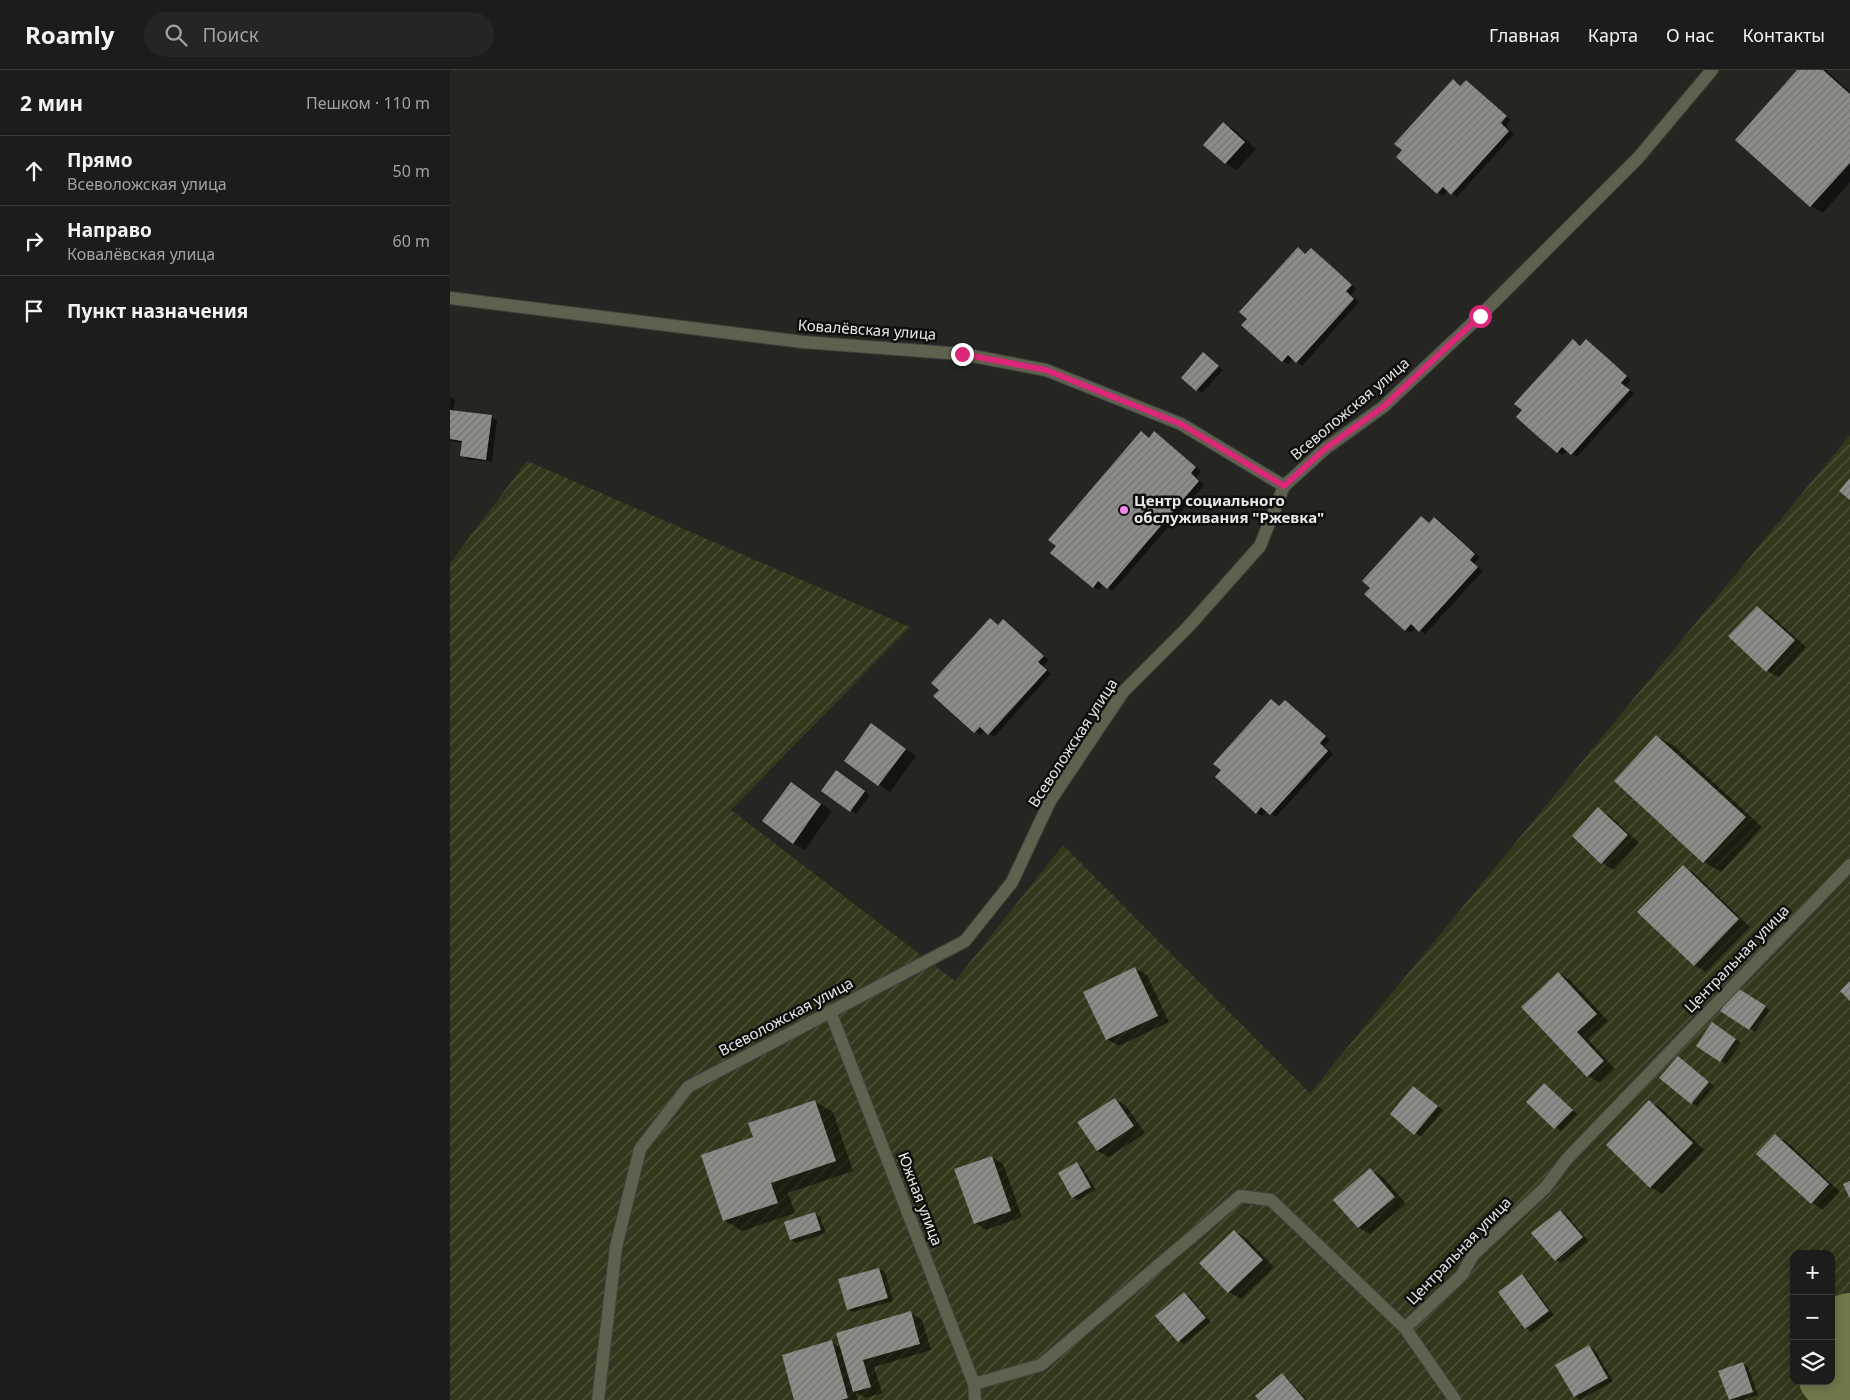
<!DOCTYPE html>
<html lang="ru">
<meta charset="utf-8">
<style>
:root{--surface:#1c1c1a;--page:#252523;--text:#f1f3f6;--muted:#a0a1a2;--line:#3a3a39}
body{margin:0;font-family:"Noto Sans",sans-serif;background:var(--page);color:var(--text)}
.controls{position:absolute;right:15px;bottom:15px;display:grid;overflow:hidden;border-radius:10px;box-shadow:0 2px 12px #0003}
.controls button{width:45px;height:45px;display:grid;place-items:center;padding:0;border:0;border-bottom:1px solid var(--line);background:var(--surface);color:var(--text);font:25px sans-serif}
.stop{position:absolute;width:15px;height:15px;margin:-11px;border:4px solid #db2777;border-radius:50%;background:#fff}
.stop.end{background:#db2777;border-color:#fff;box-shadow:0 1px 5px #0008}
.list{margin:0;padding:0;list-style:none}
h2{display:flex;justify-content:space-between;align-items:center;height:65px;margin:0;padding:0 20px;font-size:21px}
h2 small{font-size:16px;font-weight:400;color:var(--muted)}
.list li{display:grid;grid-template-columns:32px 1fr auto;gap:15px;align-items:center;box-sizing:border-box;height:70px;padding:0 20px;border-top:1px solid var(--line)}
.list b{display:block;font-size:19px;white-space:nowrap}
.list p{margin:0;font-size:16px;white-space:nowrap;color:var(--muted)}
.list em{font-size:16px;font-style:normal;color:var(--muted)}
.icon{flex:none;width:28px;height:28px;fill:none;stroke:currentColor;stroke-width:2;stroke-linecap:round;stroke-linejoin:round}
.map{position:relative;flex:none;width:1400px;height:1330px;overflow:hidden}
header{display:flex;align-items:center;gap:30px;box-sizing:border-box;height:70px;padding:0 25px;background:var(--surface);border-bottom:1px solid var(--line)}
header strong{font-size:24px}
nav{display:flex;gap:28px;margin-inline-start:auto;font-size:18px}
.search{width:350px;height:45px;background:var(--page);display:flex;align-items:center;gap:12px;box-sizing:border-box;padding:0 18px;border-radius:28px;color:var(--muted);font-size:19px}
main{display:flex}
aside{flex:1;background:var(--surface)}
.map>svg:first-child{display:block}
.garden{fill:url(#garden-furrows);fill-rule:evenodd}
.shadow{fill:#0007}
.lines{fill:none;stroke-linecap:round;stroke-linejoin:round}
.river{stroke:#6f794a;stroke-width:66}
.building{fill:url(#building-hatch)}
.lane-casing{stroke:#40403d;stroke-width:14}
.street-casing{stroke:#40403d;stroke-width:14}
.lane{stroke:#5d614e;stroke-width:12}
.street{stroke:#5d614e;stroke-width:12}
.route{stroke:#db2777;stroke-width:6}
.poi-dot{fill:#f489f0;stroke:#0e0e0d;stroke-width:2}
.labels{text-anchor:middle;stroke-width:5;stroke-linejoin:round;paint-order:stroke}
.street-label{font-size:15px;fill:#e7e8e6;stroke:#0e0e0d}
.poi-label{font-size:15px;font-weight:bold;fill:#e7e8e6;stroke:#0e0e0d;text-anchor:start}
</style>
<header>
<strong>Roamly</strong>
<div class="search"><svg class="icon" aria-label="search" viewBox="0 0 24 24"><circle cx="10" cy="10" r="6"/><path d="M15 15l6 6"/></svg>Поиск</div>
<nav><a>Главная</a><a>Карта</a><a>О нас</a><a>Контакты</a></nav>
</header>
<main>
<aside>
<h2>2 мин<small>Пешком · 110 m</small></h2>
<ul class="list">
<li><svg class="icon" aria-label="ahead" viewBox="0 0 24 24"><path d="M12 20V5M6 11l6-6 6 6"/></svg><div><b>Прямо</b><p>Всеволожская улица</p></div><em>50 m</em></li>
<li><svg class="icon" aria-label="right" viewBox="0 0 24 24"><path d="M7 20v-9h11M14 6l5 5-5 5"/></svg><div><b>Направо</b><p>Ковалёвская улица</p></div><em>60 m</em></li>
<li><svg class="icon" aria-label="arrive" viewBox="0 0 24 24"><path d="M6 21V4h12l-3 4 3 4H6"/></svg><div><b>Пункт назначения</b></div></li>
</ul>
</aside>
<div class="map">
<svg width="1400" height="1330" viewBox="0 0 1400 1330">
<defs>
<pattern id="garden-furrows" width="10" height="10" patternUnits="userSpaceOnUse" patternTransform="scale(1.25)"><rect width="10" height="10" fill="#33381d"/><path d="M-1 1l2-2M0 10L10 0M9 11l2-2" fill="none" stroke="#51553e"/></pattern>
<pattern id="building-hatch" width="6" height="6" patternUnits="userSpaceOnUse" patternTransform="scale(1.25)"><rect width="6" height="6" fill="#8c8d89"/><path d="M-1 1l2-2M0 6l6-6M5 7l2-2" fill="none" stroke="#737471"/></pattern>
</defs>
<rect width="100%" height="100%" fill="#252522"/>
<!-- garden -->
<path class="garden" d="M 1400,365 L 1400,1330 L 0,1330 L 0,493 L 77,391 L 460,557 L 281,740 L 505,911 L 613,775 L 860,1023 ZM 1344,1184 L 1381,1184 L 1381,1311 L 1344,1311 Z"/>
<!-- shadow -->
<g class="shadow">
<path d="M 1349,0 L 1376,0 L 1400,22 L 1400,112 L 1373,143 L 1361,136 L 1287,70 Z"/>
<path d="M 1003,11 L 1011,17 L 1016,12 L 1022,15 L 1061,50 L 1056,56 L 1064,64 L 1007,127 L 998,120 L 993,126 L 988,123 Z"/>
<path d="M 773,54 L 785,60 L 806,79 L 787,100 L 775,93 Z"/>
<path d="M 848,179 L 856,185 L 861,180 L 867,183 L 906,219 L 901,225 L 909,232 L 852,296 L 843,289 L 838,294 L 832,291 Z"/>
<path d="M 1123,270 L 1132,276 L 1142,274 L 1181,310 L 1176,316 L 1184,324 L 1127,387 L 1118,380 L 1113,385 L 1108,382 Z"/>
<path d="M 758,287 L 773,300 L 752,323 L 733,307 Z"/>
<path d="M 0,327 L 5,330 L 3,342 L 42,347 L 47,350 L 42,392 L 17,389 L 12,385 L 13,373 L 0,371 Z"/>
<path d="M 710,366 L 751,401 L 746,407 L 754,415 L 663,521 L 654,514 L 649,520 L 643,517 L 700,369 Z"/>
<path d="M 972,448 L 980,453 L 985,448 L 990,451 L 1030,487 L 1024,494 L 1033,501 L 975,564 L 966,557 L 961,563 L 956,560 L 922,518 Z"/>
<path d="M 1307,537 L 1319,544 L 1356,577 L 1329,607 L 1317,601 Z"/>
<path d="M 553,551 L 599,590 L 593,596 L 601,604 L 544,667 L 535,660 L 530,665 L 485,626 Z"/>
<path d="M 822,631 L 830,637 L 835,632 L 840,635 L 880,670 L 874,676 L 883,684 L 826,747 L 817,741 L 812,746 L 806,743 Z"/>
<path d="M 422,655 L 466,686 L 440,722 L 395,690 Z"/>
<path d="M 1206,666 L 1224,676 L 1312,757 L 1271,802 L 1254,792 L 1166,711 Z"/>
<path d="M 392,705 L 420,725 L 406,744 L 373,721 Z"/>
<path d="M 341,713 L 382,741 L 355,780 L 343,773 Z"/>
<path d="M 1149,739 L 1160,746 L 1189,773 L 1164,800 L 1152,793 L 1123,766 Z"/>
<path d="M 1233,796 L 1244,803 L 1300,857 L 1256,902 L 1244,895 Z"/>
<path d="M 685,898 L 697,905 L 719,952 L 669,976 L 657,969 Z"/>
<path d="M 1108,903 L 1120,910 L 1158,951 L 1138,969 L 1165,999 L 1150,1013 L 1138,1006 L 1073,937 Z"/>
<path d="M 1292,921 L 1320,940 L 1305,962 L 1272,940 Z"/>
<path d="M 1268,957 L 1291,973 L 1276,994 L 1271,991 Z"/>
<path d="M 1228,987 L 1264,1016 L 1247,1036 L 1242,1033 Z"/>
<path d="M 1094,1014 L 1127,1044 L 1111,1061 L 1078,1032 Z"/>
<path d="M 964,1018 L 993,1040 L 971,1067 L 941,1044 Z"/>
<path d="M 665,1029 L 676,1036 L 695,1063 L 659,1087 L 647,1081 Z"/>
<path d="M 365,1032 L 383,1042 L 403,1101 L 338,1123 L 345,1143 L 292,1161 L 274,1150 L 305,1068 Z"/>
<path d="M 1199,1032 L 1211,1038 L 1254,1080 L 1212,1124 L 1200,1117 Z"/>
<path d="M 1325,1066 L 1337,1072 L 1390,1122 L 1373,1140 L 1362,1133 Z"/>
<path d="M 542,1087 L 553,1094 L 572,1147 L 536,1160 L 525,1153 Z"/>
<path d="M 627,1093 L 632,1097 L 646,1120 L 628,1130 L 623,1127 Z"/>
<path d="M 920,1100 L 932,1106 L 956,1134 L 920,1164 L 908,1157 Z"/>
<path d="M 1110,1141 L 1116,1144 L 1138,1171 L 1111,1193 L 1106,1190 Z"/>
<path d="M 365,1143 L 370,1147 L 376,1163 L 346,1173 L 341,1170 Z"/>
<path d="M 784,1161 L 796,1168 L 824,1197 L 791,1229 L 779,1222 L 751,1193 Z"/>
<path d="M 429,1199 L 435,1202 L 443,1231 L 403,1242 L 398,1239 Z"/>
<path d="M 1072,1206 L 1077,1209 L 1104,1245 L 1081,1262 L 1076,1258 Z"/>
<path d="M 734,1223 L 739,1226 L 761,1252 L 734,1274 L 729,1271 L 707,1246 Z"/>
<path d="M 461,1243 L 472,1250 L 481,1280 L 424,1297 L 432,1323 L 416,1328 L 405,1322 L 408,1330 L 346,1330 L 381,1272 L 392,1278 Z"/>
<path d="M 1139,1277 L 1145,1280 L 1163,1311 L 1130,1330 L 1125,1326 Z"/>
<path d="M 1292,1293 L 1298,1297 L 1308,1325 L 1293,1330 L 1281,1330 Z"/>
<path d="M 832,1305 L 837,1308 L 857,1330 L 811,1330 Z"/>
</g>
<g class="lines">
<!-- river -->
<path class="river" d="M 1381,1306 L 1400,1256"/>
</g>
<!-- building -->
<g class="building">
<path d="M 1347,0 L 1373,0 L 1400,24 L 1400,93 L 1360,137 L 1285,70 Z"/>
<path d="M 1003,9 L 1010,16 L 1016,10 L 1057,46 L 1051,53 L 1059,61 L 1001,125 L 993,117 L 987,124 L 946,87 L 952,80 L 944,74 Z"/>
<path d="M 773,52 L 795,72 L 775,94 L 753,75 Z"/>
<path d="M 848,177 L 855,184 L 861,178 L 888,202 L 902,215 L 896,221 L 904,229 L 846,293 L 838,285 L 832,292 L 791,255 L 797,249 L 789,242 Z"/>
<path d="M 1123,269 L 1130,276 L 1136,269 L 1163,293 L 1177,306 L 1171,313 L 1180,320 L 1121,385 L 1112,377 L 1107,383 L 1086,365 L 1066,347 L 1072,340 L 1064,334 Z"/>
<path d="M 753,282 L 769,296 L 746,321 L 731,308 Z"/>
<path d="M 0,340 L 42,345 L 36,390 L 10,386 L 12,371 L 0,369 Z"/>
<path d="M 691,361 L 699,368 L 704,361 L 746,397 L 741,403 L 749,411 L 657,519 L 648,511 L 643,518 L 600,483 L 606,476 L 598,470 Z"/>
<path d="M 1400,408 L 1400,430 L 1389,421 Z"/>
<path d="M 971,446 L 979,453 L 984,447 L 1011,471 L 1025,484 L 1020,490 L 1028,497 L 969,562 L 961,554 L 955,561 L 914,524 L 920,518 L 912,511 Z"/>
<path d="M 1307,536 L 1345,570 L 1316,602 L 1278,566 Z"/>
<path d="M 540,548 L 548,555 L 553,549 L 594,586 L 588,592 L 597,600 L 538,665 L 530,657 L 524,663 L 483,626 L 489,620 L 481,613 Z"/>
<path d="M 821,629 L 829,636 L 835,630 L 876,666 L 870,673 L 878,681 L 820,745 L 811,737 L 806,744 L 791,730 L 765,707 L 771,700 L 763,694 Z"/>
<path d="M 421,653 L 456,679 L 428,716 L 394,691 Z"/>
<path d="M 1206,665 L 1296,747 L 1253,793 L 1164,711 Z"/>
<path d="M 386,700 L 415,721 L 400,742 L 371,721 Z"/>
<path d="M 341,712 L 371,734 L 343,774 L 312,751 Z"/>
<path d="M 1148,737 L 1178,765 L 1151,794 L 1122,766 Z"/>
<path d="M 1233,795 L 1289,849 L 1244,896 L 1187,842 Z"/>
<path d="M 685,897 L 708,946 L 656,970 L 633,922 Z"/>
<path d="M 1108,902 L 1147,944 L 1127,962 L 1154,991 L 1137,1007 L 1071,937 Z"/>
<path d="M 1400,911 L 1400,931 L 1390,921 Z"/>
<path d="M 1286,917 L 1316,936 L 1299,960 L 1270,941 Z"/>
<path d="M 1262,952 L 1286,969 L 1270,992 L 1246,976 Z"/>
<path d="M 1228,986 L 1259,1012 L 1241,1034 L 1209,1008 Z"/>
<path d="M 1094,1013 L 1123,1040 L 1104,1059 L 1076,1032 Z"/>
<path d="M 963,1016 L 988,1036 L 964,1065 L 940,1044 Z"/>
<path d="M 665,1028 L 684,1056 L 647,1081 L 627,1052 Z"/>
<path d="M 365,1030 L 386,1091 L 321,1113 L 328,1133 L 273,1151 L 251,1085 L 303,1067 L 298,1053 Z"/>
<path d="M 1199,1030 L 1243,1073 L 1200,1118 L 1156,1075 Z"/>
<path d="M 1325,1064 L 1379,1114 L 1361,1134 L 1306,1084 Z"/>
<path d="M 542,1086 L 561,1141 L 524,1154 L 504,1099 Z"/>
<path d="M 627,1092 L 641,1117 L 622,1128 L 608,1103 Z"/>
<path d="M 920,1098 L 945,1127 L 908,1158 L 883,1130 Z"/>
<path d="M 1400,1111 L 1400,1129 L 1393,1114 Z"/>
<path d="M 1110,1140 L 1133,1167 L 1105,1191 L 1081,1163 Z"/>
<path d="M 365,1142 L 371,1160 L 340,1170 L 334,1152 Z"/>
<path d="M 784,1160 L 813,1190 L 778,1223 L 749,1193 Z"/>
<path d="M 429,1198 L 438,1228 L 397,1240 L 388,1209 Z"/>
<path d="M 1072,1204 L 1099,1241 L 1075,1259 L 1048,1222 Z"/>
<path d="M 734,1222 L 756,1248 L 728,1272 L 705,1246 Z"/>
<path d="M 461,1241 L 470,1274 L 413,1290 L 421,1317 L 403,1322 L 386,1263 Z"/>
<path d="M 382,1270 L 398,1328 L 391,1330 L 344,1330 L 332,1285 Z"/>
<path d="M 1139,1275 L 1158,1308 L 1124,1327 L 1105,1295 Z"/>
<path d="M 1293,1292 L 1303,1322 L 1279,1330 L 1268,1301 Z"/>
<path d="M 832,1303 L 855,1330 L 809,1330 L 805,1326 Z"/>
</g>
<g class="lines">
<defs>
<g id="lane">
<path d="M 380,941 L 524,1314 L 525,1330"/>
<path d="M 955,1258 L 1005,1330"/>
<path d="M 524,1314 L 591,1295 L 790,1126 L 821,1130 L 955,1258 L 1012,1205 L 1023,1185 L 1096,1117 L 1116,1090 L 1400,795"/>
<path d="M 148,1330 L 166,1177 L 190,1079 L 238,1017 L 515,871 L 562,812 L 600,731"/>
</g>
<g id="street">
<path d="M 0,228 L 353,272 L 512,284 L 596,300 L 731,354 L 834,416"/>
<path d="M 600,731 L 673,622 L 738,557 L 810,476 L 834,416 L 876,378 L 933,337 L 1030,246 L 1188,88 L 1262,0"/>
</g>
</defs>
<!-- lane casing -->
<use href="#lane" class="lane-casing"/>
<!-- street casing -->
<use href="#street" class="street-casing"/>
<!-- lane -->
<use href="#lane" class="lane"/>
<!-- street -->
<use href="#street" class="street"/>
</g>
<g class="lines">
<!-- route -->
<path class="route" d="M 512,284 L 596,300 L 731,354 L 834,416 L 876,378 L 933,337 L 1030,246"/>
</g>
<!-- markers -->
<circle class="poi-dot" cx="674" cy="440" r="5"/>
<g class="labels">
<!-- street labels -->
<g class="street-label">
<text transform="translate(417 260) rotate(4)" y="5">Ковалёвская улица</text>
<text transform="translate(900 339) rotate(-40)" y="5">Всеволожская улица</text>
<text transform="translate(623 673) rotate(-57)" y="5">Всеволожская улица</text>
<text transform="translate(1287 889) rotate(-46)" y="5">Центральная улица</text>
<text transform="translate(336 947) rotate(-28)" y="5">Всеволожская улица</text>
<text transform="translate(470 1129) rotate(69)" y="5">Южная улица</text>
<text transform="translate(1009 1181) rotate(-46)" y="5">Центральная улица</text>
</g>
<!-- poi labels -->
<g class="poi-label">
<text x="684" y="436">Центр социального<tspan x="684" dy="17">обслуживания "Ржевка"</tspan></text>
</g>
</g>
</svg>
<div class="controls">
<button>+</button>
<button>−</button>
<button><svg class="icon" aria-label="layers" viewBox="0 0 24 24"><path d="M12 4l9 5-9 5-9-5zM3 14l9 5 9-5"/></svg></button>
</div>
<div class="stop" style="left:1030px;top:246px"></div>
<div class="stop end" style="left:512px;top:284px"></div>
</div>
</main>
